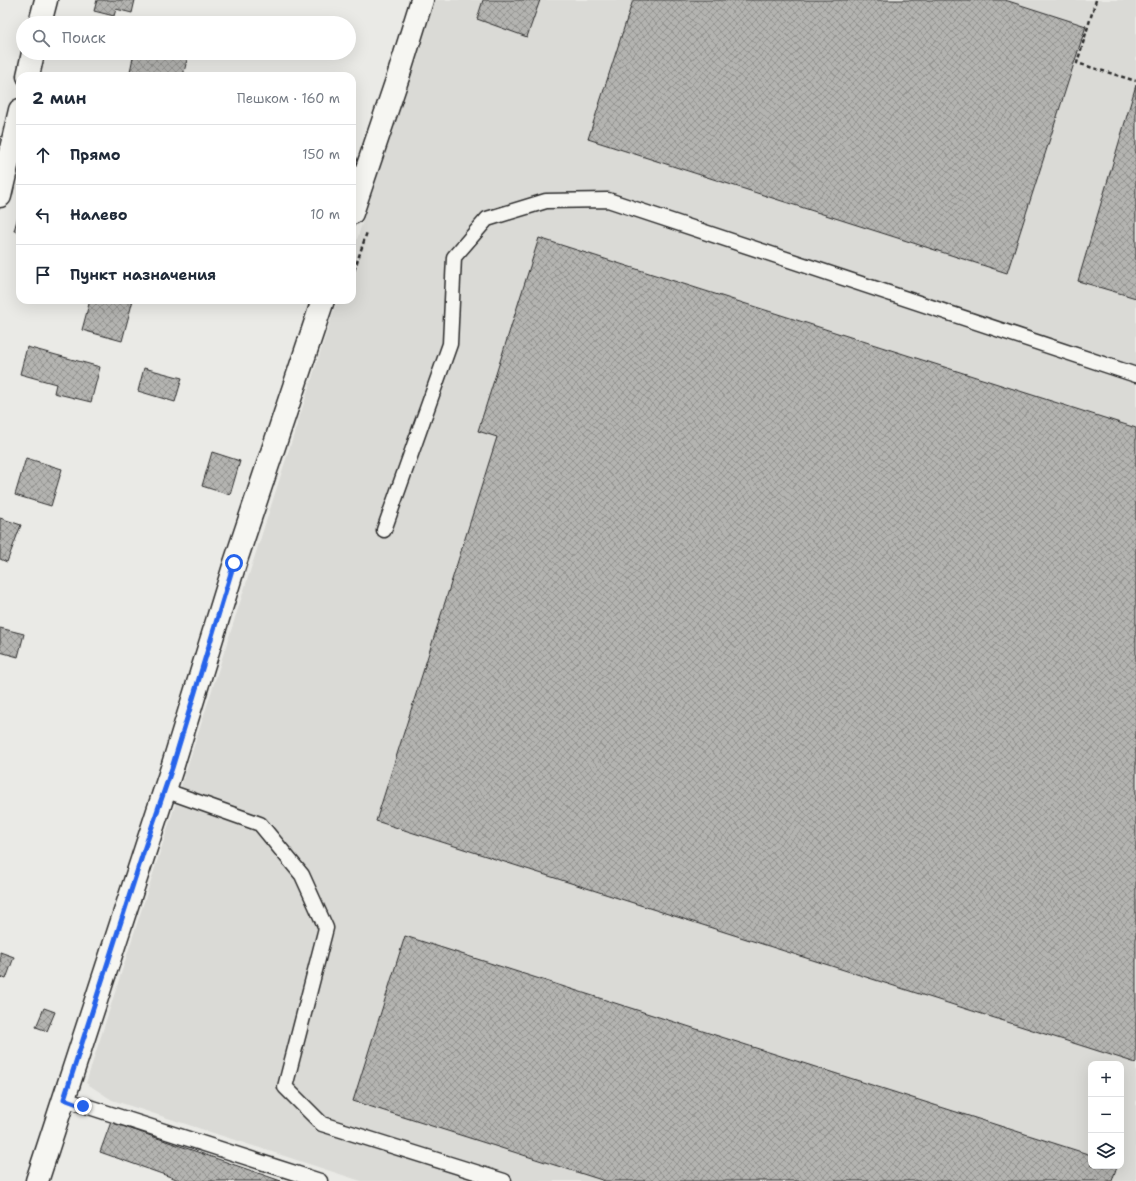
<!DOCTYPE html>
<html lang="ru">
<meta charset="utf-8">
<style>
:root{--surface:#fff;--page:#f2f2f3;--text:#1f2937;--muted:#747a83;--line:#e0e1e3}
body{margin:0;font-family:"Shantell Sans",sans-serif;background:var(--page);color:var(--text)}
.controls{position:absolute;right:12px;bottom:12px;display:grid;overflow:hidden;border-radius:8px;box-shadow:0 4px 16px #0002}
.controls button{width:36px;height:36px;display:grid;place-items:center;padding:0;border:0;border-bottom:1px solid var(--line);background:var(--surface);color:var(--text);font:20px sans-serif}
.stop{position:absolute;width:12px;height:12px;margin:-9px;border:3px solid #2563eb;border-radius:50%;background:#fff}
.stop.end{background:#2563eb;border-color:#fff;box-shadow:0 1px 4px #0008}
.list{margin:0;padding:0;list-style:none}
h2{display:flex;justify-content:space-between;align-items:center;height:52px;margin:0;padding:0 16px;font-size:17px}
h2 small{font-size:13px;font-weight:400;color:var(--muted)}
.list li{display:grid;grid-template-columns:26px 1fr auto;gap:12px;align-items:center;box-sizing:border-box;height:60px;padding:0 16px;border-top:1px solid var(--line)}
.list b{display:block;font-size:15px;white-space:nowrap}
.list em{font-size:13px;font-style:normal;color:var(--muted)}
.icon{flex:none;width:22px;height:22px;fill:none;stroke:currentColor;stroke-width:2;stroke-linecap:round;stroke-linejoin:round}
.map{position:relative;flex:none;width:1136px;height:1181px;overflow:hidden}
.search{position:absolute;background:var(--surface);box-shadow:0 4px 16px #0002;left:16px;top:16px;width:340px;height:44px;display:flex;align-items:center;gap:10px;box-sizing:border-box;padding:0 14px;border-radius:22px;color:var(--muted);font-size:15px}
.panel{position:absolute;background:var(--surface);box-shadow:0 4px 16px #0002;left:16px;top:72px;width:340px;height:232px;border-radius:12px}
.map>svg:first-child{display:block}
.built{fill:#dadad6;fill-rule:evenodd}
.building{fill:url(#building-cross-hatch);stroke:#2b2b2b}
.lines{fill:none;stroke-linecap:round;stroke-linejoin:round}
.service-casing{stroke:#2b2b2b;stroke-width:17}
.minor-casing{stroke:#2b2b2b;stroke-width:25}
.tertiary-casing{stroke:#2b2b2b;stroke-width:25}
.path{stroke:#2b2b2b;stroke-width:2.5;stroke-dasharray:4 3;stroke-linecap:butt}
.service{stroke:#f6f6f2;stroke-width:14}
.minor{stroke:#f6f6f2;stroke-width:22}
.tertiary{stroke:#f6f6f2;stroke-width:22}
.route{stroke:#2563eb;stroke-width:5}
</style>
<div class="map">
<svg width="1136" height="1181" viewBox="0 0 1136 1181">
<defs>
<pattern id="building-cross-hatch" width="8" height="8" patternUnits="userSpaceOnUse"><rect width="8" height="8" fill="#b4b4b1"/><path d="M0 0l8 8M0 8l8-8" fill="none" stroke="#939390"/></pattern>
</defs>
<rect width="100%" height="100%" fill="#eaeae6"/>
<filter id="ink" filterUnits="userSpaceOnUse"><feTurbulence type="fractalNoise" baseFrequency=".025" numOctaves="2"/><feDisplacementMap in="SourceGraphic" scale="8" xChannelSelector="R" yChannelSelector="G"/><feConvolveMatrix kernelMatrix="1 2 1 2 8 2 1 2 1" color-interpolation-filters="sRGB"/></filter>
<g filter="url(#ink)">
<!-- built -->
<path class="built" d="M 434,0 L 1136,0 L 1136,1181 L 361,1181 L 112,1100 L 86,1083 L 337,300 L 352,300 L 352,255 ZM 1091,1064 L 1121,1064 L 1121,1166 L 1091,1166 Z"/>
<!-- building -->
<g class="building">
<path d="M 97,0 L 135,0 L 132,13 L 116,9 L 114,16 L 94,11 Z"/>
<path d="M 483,0 L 540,0 L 527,37 L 477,19 Z"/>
<path d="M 633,0 L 1005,0 L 1086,26 L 1007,273 L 588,139 Z"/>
<path d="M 134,53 L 174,53 L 188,56 L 183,76 L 129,76 Z"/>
<path d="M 1136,85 L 1136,298 L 1078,281 Z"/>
<path d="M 20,209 L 20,232 L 14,231 Z"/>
<path d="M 539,238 L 1136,428 L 1136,1063 L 376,821 L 497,437 L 478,431 Z"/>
<path d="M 90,300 L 133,300 L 122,341 L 82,330 Z"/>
<path d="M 27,347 L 100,367 L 91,402 L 54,393 L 56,384 L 20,374 Z"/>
<path d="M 144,368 L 182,378 L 175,402 L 138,391 Z"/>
<path d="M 212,452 L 240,461 L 230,495 L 202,486 Z"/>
<path d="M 26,458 L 62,469 L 51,506 L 15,495 Z"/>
<path d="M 0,518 L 21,525 L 7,562 L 0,559 Z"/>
<path d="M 0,628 L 24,634 L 18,657 L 0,652 Z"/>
<path d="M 405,936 L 1091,1155 L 1091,1166 L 1117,1166 L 1112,1181 L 605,1181 L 353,1101 Z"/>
<path d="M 0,952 L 14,957 L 6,979 L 0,977 Z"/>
<path d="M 44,1008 L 55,1012 L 47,1031 L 36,1027 Z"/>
<path d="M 111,1122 L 281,1181 L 182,1181 L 100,1152 Z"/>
</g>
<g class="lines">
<defs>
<g id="service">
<path d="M 384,530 L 450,344 L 454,257 L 487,219 L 546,201 L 608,200 L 1136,375"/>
<path d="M 164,790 L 260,824 L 302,875 L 326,928 L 285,1087 L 322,1124 L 504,1181"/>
<path d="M 64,1099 L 320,1181"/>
</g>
<g id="minor">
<path d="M 40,23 L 46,0"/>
<path d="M 28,76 L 33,53"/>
<path d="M 0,196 L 20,110"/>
</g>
<g id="tertiary">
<path d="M 352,213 L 398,77 L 422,0"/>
<path d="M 37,1181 L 172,768 L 235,563 L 323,300"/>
</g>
</defs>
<!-- service casing -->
<use href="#service" class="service-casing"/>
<!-- minor casing -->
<use href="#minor" class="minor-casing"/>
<!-- tertiary casing -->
<use href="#tertiary" class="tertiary-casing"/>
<!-- path -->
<g class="path">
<path d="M 1096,0 L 1077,63 L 1136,81"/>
<path d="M 352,277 L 367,232"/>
</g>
<!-- service -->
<use href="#service" class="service"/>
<!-- minor -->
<use href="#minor" class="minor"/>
<!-- tertiary -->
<use href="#tertiary" class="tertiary"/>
</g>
</g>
<g class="lines" filter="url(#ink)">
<!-- route -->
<path class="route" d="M 83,1106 L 64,1099 L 143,853 L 172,768 L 234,563"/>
</g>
</svg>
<div class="controls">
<button>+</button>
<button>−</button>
<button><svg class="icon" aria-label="layers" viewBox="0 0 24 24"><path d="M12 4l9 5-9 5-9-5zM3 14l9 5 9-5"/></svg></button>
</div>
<div class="stop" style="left:234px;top:563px"></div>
<div class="stop end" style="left:83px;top:1106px"></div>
<div class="search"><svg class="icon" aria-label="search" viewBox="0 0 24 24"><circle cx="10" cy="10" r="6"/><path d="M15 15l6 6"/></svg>Поиск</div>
<section class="panel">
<h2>2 мин<small>Пешком · 160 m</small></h2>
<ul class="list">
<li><svg class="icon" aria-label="ahead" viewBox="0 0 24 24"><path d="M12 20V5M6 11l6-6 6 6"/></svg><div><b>Прямо</b></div><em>150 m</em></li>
<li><svg class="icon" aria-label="left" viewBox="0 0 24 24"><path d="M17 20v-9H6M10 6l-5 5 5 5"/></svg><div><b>Налево</b></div><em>10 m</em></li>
<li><svg class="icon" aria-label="arrive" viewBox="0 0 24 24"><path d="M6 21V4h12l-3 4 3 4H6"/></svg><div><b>Пункт назначения</b></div></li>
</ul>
</section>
</div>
